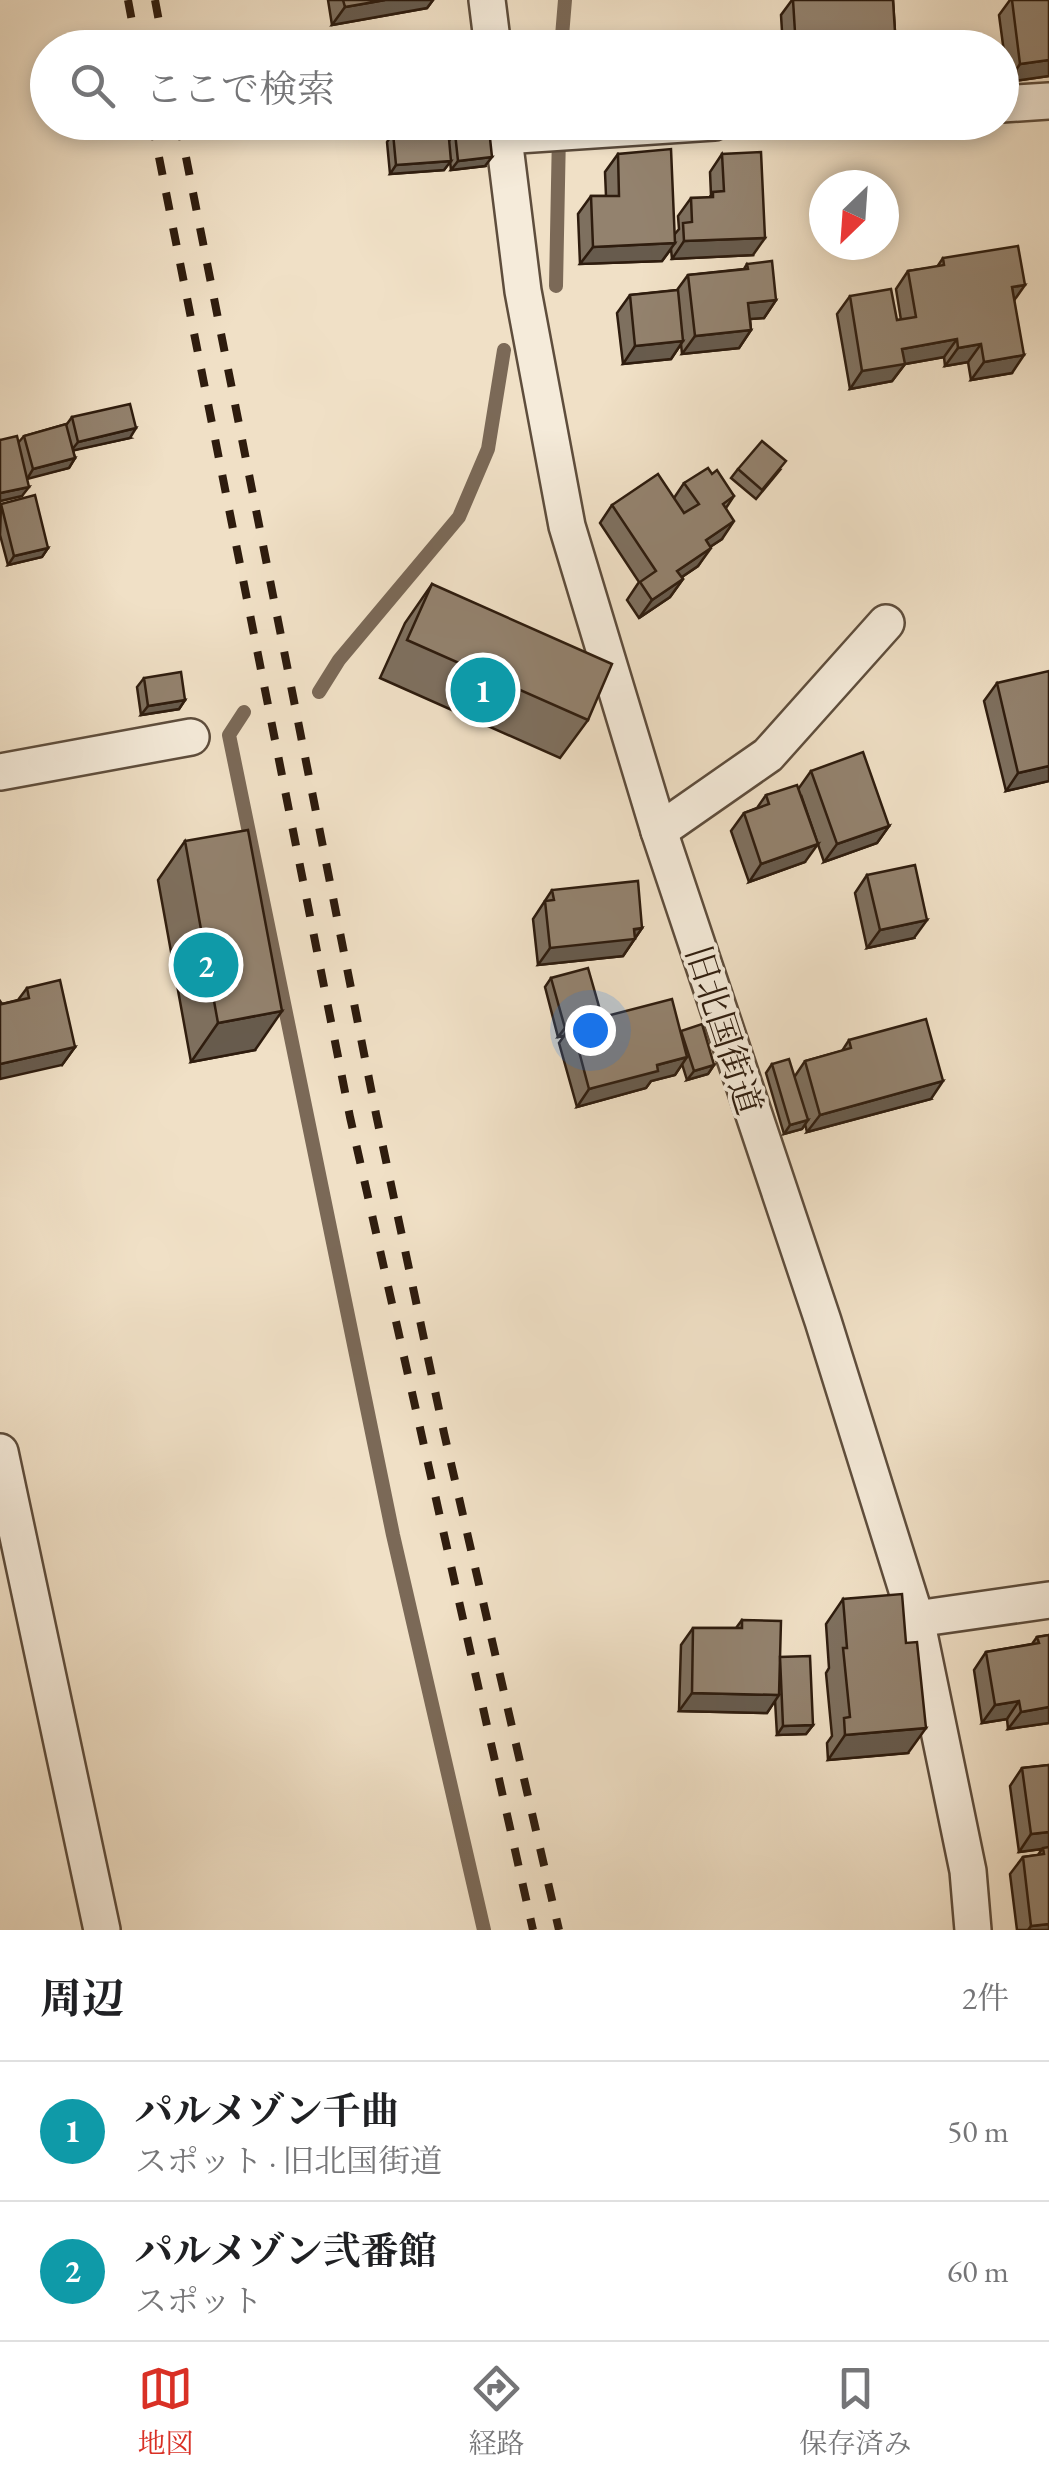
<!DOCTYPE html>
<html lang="ja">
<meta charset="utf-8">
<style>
:root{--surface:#fff;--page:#f6f6f6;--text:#202124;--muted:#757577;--line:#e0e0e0;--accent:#d93025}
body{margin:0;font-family:"EB Garamond","Noto Serif JP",serif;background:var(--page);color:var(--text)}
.compass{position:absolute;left:809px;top:170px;width:90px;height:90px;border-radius:50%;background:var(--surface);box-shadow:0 5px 15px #0003;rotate:205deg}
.you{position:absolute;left:590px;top:1030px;width:35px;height:35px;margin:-25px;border:8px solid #fff;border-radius:50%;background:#1a73e8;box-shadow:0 0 0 15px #1a73e833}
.badge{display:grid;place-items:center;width:65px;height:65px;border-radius:50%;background:var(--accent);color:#fff;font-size:32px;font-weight:700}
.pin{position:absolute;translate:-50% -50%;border:5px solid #fff;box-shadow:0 2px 10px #0006}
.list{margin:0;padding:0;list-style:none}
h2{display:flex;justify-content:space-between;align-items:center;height:130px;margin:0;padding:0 40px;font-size:42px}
h2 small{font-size:32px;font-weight:400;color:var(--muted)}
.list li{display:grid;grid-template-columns:65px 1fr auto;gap:30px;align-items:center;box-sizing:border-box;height:140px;padding:0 40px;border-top:2px solid var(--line)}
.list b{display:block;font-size:38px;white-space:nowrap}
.list p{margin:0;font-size:32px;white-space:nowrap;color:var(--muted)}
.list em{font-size:32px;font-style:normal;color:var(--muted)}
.icon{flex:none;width:55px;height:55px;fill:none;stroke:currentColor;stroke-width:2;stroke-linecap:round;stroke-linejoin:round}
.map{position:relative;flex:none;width:1049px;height:1930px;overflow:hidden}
.search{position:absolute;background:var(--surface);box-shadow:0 5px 15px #0003;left:30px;right:30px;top:30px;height:110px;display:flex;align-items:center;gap:25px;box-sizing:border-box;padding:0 35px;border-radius:55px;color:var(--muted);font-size:38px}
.sheet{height:410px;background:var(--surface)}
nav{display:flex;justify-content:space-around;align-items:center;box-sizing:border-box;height:140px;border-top:2px solid var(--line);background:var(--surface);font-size:28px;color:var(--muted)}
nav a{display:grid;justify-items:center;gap:5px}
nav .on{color:var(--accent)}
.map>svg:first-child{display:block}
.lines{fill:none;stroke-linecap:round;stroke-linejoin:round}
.stream{stroke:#7b6957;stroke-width:14}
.minor-casing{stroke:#5e4d3c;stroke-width:40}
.minor{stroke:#f5ebda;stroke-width:35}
.rail{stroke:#2e1c0e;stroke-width:8;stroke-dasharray:18 18;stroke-linecap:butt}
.wall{fill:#7e705f;stroke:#2e1c0e;stroke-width:2.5}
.shaded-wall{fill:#675b4d;stroke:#2e1c0e;stroke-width:2.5}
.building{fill:#93826e;stroke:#2e1c0e;stroke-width:2.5}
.labels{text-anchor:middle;stroke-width:8;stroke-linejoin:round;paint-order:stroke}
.street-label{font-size:35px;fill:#2e1c0e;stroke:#f5ebda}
</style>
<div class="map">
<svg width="1049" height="1930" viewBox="0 0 1049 1930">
<rect width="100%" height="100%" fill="#f0e0c6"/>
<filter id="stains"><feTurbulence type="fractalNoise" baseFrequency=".002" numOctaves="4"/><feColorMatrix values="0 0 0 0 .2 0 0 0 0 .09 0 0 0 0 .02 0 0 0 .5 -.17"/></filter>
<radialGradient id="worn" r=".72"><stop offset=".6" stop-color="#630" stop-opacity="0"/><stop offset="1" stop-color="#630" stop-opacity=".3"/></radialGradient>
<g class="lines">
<!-- stream -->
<g class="stream">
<path d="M 561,48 L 565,0"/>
<path d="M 556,286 L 559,133"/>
<path d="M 319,692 L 339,660 L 459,517 L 488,449 L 504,350"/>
<path d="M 244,712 L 229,735 L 393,1535 L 484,1930"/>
</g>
<defs>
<g id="minor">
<path d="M 487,0 L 493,48"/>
<path d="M 1002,104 L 1049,101"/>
<path d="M 502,122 L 523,291 L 567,526 L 659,831 L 823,1321 L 916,1619 L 968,1871 L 973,1930"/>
<path d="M 504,136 L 714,122"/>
<path d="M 0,772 L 191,737"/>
<path d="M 659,831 L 768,755 L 886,623"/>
<path d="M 0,1452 L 102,1930"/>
<path d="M 916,1619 L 1049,1600"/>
</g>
</defs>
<!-- minor casing -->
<use href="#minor" class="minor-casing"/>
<!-- minor -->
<use href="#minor" class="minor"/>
<!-- rail -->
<g class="rail">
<path d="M 128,0 L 137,48"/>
<path d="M 155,0 L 164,48"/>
<path d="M 152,122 L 350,1117 L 533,1930"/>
<path d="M 179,122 L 376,1114 L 444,1433 L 559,1930"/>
</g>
</g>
<!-- wall -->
<g class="wall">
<path d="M 328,0 L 433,0 L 427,8 L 332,25 Z"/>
<path d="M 792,0 L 893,0 L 896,48 L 783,48 L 781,15 Z"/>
<path d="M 1010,0 L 1049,0 L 1049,76 L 1008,82 L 999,15 Z"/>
<path d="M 393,133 L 449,141 L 455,133 L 485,166 L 451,170 L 450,161 L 444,170 L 390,174 L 387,142 Z"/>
<path d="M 618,154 L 674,235 L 679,229 L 678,216 L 691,198 L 709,198 L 711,195 L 710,172 L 722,154 L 753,255 L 672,259 L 671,249 L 662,261 L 580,264 L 578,214 L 591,196 L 606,196 L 605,172 Z"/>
<path d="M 943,258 L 1014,300 L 1012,373 L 971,380 L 968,362 L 945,366 L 944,357 L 905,364 L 892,381 L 850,389 L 837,314 L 850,296 L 897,320 L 901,320 L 896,289 L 908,271 L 937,267 Z"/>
<path d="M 747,264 L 776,300 L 764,318 L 750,319 L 751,330 L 739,348 L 682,354 L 681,344 L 671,359 L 623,364 L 617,313 L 630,295 L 677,290 L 688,275 L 744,269 Z"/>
<path d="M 72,417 L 130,438 L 73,450 L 75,458 L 69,468 L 27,478 L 22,496 L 0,501 L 0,440 L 18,443 L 24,436 L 67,424 Z"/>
<path d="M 738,469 L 780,470 L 756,499 L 731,478 Z"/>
<path d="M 712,474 L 734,496 L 726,508 L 722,539 L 710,547 L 698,566 L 682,577 L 683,579 L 670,597 L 639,618 L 627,600 L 639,582 L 600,523 L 612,505 L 674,498 L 684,483 Z"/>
<path d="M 1,504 L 48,548 L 42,557 L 8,565 L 0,535 Z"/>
<path d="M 432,584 L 588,720 L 560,758 L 380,678 L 405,623 Z"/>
<path d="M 144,678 L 185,700 L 179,709 L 141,715 L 137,687 Z"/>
<path d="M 997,683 L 1049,781 L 1006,791 L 984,701 Z"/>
<path d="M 811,771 L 889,826 L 877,843 L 824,862 L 801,795 L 805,862 L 749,882 L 731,831 L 744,813 L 757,808 L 766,795 L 799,788 Z"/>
<path d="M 185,841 L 255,1050 L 191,1062 L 158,880 Z"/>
<path d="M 867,875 L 914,938 L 867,948 L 855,893 Z"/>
<path d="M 552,890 L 642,928 L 623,956 L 538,965 L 533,919 Z"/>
<path d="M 551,978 L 602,1017 L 681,1032 L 714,1065 L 708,1074 L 687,1080 L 682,1064 L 675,1075 L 651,1081 L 646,1088 L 577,1107 L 559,1043 L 564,1036 L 558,1037 L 545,987 Z"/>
<path d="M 27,988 L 75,1047 L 62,1065 L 2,1004 L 18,1000 Z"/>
<path d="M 849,1040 L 931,1099 L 807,1132 L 805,1124 L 802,1129 L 784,1134 L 766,1073 L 772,1064 L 795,1076 L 805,1061 L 842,1051 Z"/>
<path d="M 843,1599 L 908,1753 L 828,1760 L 827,1743 L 832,1736 L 826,1673 L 829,1668 L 826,1624 Z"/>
<path d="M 742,1620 L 780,1658 L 813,1725 L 806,1734 L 777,1735 L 775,1700 L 767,1713 L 679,1711 L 681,1645 L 693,1628 L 736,1628 Z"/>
<path d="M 1049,1635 L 1049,1723 L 1008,1729 L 1007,1719 L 982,1723 L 974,1670 L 986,1652 L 1032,1644 L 1037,1637 Z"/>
<path d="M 1049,1765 L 1049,1930 L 1017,1930 L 1010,1874 L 1023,1857 L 1038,1855 L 1042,1849 L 1019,1852 L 1010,1786 L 1022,1768 Z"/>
</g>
<!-- shaded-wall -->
<g class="shaded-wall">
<path d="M 385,0 L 433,0 L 427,8 L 332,25 L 345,7 Z"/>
<path d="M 1049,60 L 1049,76 L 1008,82 L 1020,64 Z"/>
<path d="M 492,157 L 485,166 L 451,170 L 458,161 Z"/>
<path d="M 451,161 L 444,170 L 390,174 L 396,165 Z"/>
<path d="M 765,238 L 753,255 L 672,259 L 684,241 Z"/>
<path d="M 675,243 L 662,261 L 580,264 L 593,247 Z"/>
<path d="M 1025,285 L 1013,302 L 1012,287 Z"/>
<path d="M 776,300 L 764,318 L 736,320 L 748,303 Z"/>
<path d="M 751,330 L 739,348 L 682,354 L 695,336 Z"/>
<path d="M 957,339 L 944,357 L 905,364 L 892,381 L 850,389 L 862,371 L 902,349 Z"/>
<path d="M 683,341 L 671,359 L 623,364 L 635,346 Z"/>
<path d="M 981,344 L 968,362 L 945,366 L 958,348 Z"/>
<path d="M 1024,355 L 1012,373 L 971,380 L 984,362 Z"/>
<path d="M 136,428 L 130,438 L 71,451 L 78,442 Z"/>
<path d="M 75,458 L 69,468 L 27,479 L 33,469 Z"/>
<path d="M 29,487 L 22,496 L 0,501 L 0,493 Z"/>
<path d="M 734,521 L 722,539 L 693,558 L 706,540 Z"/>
<path d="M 48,548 L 42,557 L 8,565 L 14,556 Z"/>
<path d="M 711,548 L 698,566 L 664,589 L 677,571 Z"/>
<path d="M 683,579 L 670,597 L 639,618 L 652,600 Z"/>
<path d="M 185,700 L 179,709 L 141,715 L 148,706 Z"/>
<path d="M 1049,766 L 1049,781 L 1006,791 L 1018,773 Z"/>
<path d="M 889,826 L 877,843 L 824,862 L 837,844 Z"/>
<path d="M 818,844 L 805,862 L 749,882 L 761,864 Z"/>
<path d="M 927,920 L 914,938 L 867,948 L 880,930 Z"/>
<path d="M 642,928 L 623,956 L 538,965 L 550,948 Z"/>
<path d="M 282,1011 L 255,1050 L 191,1062 L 218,1023 Z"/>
<path d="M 570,1027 L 564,1036 L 558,1037 L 565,1028 Z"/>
<path d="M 75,1047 L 62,1065 L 0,1079 L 0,1064 Z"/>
<path d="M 687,1057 L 675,1075 L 651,1081 L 646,1088 L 577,1107 L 589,1089 L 657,1065 Z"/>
<path d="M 714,1065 L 708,1074 L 687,1080 L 694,1071 Z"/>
<path d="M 943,1081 L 931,1099 L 807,1132 L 820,1115 Z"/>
<path d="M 808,1120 L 802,1129 L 784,1134 L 790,1125 Z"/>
<path d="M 692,1693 L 779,1695 L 767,1713 L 679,1711 Z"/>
<path d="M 1019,1701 L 1007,1719 L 982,1723 L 995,1705 Z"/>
<path d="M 1049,1707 L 1049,1723 L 1008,1729 L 1021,1712 Z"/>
<path d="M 813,1725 L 806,1734 L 777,1735 L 783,1726 Z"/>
<path d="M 926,1728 L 908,1753 L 828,1760 L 845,1735 Z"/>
<path d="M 1049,1832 L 1049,1848 L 1019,1852 L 1031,1834 Z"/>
<path d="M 1049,1924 L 1049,1930 L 1028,1930 L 1031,1926 Z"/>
</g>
<!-- building -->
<g class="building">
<path d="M 343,0 L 385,0 L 345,7 Z"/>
<path d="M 793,0 L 893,0 L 896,48 L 796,48 Z"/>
<path d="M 1012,0 L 1049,0 L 1049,60 L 1020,64 Z"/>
<path d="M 448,128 L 451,161 L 396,165 L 393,133 Z"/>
<path d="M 489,129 L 492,157 L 458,161 L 455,133 Z"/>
<path d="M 671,149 L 675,243 L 593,247 L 591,196 L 619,196 L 618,154 Z"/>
<path d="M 761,152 L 765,238 L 684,241 L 683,223 L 692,222 L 691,198 L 713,197 L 713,192 L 724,191 L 722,154 Z"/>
<path d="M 1018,246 L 1025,285 L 1012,287 L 1024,355 L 984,362 L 981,344 L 958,348 L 957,339 L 902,349 L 905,364 L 862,371 L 850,296 L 891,289 L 897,320 L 916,317 L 908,271 L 944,265 L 943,258 Z"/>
<path d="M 772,261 L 776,300 L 748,303 L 751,330 L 695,336 L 688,275 L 748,269 L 747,264 Z"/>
<path d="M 678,290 L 683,341 L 635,346 L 630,295 Z"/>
<path d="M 130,404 L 136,428 L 78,442 L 72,417 Z"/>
<path d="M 66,424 L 75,458 L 33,469 L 24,436 Z"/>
<path d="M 17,436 L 29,487 L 0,493 L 0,440 Z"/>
<path d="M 762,441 L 786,461 L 762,490 L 738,469 Z"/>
<path d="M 708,468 L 712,474 L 717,470 L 734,496 L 723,504 L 734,521 L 706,540 L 711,548 L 677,571 L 683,579 L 652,600 L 640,582 L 656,571 L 612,505 L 658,474 L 684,513 L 699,504 L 684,483 Z"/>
<path d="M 35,495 L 48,548 L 14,556 L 1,504 Z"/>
<path d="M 432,584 L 612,664 L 588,720 L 407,640 Z"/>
<path d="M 1049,671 L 1049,766 L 1018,773 L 997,683 Z"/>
<path d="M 181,672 L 185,700 L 148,706 L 144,678 Z"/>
<path d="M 863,752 L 889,826 L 837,844 L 811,771 Z"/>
<path d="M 797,785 L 818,844 L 761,864 L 744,813 L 769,804 L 766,795 Z"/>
<path d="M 248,830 L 282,1011 L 218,1023 L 185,841 Z"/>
<path d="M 915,865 L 927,920 L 880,930 L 867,875 Z"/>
<path d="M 638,881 L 642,928 L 634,929 L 635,939 L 550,948 L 545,901 L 554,900 L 552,890 Z"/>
<path d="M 588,968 L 602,1017 L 565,1028 L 551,978 Z"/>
<path d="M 60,980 L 75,1047 L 0,1064 L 0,1001 L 2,1004 L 29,998 L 27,988 Z"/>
<path d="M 672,999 L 687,1057 L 657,1065 L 658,1071 L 589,1089 L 572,1025 Z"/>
<path d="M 926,1019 L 943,1081 L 820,1115 L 805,1061 L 851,1048 L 849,1040 Z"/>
<path d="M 702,1024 L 714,1065 L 694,1071 L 681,1031 Z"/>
<path d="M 789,1059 L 808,1120 L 790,1125 L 772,1064 Z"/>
<path d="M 902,1594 L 906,1643 L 917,1642 L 926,1728 L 845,1735 L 844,1718 L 850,1717 L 843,1648 L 847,1648 L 843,1599 Z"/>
<path d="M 742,1620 L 781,1621 L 779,1695 L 692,1693 L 693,1628 L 742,1628 Z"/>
<path d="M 1049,1635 L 1049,1707 L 1021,1712 L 1019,1701 L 995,1705 L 986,1652 L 1039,1643 L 1037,1637 Z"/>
<path d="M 810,1656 L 813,1725 L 783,1726 L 780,1657 Z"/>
<path d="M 1049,1765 L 1049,1832 L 1031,1834 L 1022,1768 Z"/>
<path d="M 1049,1847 L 1049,1924 L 1031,1926 L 1023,1857 L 1044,1854 L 1043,1848 Z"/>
</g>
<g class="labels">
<!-- street labels -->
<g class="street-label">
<text transform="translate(724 1030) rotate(72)" y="12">旧北国街道</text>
</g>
</g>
<rect width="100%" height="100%" filter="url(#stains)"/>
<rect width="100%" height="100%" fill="url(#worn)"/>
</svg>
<svg class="compass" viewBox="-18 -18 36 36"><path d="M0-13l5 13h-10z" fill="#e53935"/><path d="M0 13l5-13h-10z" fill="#757577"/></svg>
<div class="you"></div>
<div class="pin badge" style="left:483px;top:690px;background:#0f9aa8">1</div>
<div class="pin badge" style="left:206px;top:965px;background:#0f9aa8">2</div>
<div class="search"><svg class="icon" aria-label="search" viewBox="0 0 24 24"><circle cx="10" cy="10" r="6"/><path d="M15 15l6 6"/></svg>ここで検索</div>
</div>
<section class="sheet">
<h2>周辺<small>2件</small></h2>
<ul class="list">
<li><span class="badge" style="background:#0f9aa8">1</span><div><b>パルメゾン千曲</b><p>スポット · 旧北国街道</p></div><em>50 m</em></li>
<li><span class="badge" style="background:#0f9aa8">2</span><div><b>パルメゾン弐番館</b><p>スポット</p></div><em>60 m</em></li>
</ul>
</section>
<nav>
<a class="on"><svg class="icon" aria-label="map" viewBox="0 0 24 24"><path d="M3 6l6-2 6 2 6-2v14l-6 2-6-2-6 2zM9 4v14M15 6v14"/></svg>地図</a>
<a><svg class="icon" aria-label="directions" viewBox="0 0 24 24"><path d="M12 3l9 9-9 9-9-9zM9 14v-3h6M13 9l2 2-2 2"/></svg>経路</a>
<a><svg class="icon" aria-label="saved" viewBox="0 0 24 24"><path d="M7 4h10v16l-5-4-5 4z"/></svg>保存済み</a>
</nav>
